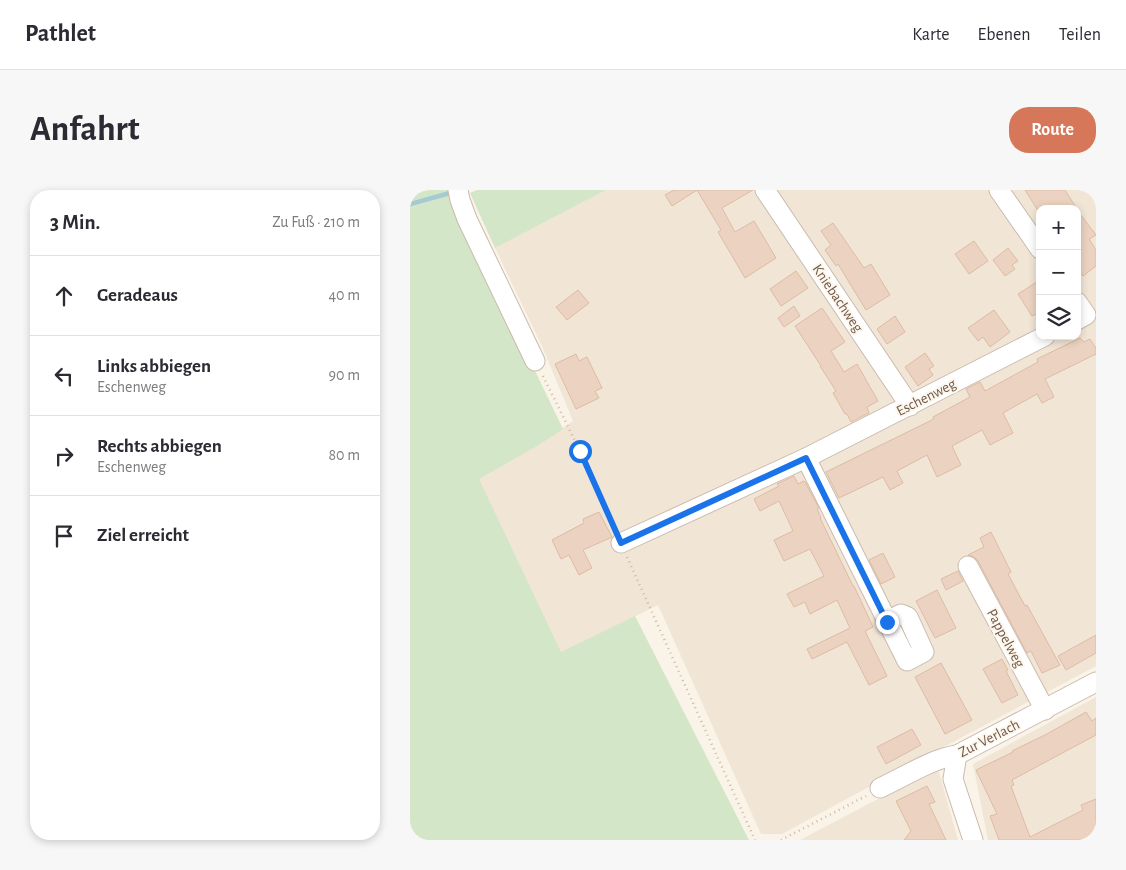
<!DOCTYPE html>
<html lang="de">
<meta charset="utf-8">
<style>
:root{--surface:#fff;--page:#f7f7f7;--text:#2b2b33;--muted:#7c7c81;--line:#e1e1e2;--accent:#d77759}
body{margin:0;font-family:"Alegreya Sans",sans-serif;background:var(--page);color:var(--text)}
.controls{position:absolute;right:15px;top:15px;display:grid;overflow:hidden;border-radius:10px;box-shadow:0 2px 8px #0003}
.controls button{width:45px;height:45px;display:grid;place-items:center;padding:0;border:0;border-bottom:1px solid var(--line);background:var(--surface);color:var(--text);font:25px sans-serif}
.stop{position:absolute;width:15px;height:15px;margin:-11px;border:4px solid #1a73e8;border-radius:50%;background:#fff}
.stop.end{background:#1a73e8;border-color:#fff;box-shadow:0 1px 5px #0008}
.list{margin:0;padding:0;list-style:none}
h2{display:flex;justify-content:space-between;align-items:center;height:65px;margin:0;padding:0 20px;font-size:21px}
h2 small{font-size:16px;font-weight:400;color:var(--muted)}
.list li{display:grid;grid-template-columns:32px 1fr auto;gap:15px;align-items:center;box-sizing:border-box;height:80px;padding:0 20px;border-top:1px solid var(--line)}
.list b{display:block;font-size:19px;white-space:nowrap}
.list p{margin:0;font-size:16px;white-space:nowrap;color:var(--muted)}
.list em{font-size:16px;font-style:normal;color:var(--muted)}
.icon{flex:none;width:28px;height:28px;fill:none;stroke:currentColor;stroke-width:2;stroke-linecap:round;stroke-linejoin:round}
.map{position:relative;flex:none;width:686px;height:650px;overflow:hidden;border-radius:20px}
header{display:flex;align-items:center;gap:30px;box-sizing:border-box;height:70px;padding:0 25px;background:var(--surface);border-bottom:1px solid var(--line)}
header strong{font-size:24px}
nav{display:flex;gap:28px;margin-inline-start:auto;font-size:18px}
.intro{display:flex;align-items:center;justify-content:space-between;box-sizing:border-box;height:120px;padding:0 30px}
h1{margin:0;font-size:35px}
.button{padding:12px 22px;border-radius:20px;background:var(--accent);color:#fff;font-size:18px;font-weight:700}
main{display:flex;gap:30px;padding:0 30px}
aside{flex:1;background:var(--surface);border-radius:20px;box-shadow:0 2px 8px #0003}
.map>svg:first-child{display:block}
.residential{fill:#f1e5d6;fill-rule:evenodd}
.green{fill:#d3e6c7}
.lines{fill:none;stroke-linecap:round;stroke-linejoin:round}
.stream{stroke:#a5cad2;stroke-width:4.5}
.building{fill:#ecd3c1;stroke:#ddbba3}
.minor-casing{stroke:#cbbbae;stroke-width:21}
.path{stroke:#d1b7a4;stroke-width:2.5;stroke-dasharray:1 4;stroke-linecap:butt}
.minor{stroke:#fff;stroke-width:19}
.route{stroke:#1a73e8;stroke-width:6}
.labels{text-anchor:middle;stroke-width:4;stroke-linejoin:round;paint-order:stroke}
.street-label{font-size:15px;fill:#715b4e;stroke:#fdf7ed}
</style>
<header>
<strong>Pathlet</strong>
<nav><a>Karte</a><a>Ebenen</a><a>Teilen</a></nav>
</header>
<div class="intro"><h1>Anfahrt</h1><a class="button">Route</a></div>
<main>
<aside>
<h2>3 Min.<small>Zu Fuß · 210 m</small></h2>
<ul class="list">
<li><svg class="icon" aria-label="ahead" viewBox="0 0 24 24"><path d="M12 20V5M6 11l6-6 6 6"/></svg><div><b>Geradeaus</b></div><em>40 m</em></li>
<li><svg class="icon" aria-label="left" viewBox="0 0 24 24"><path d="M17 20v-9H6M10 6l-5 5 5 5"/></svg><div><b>Links abbiegen</b><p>Eschenweg</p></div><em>90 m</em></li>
<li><svg class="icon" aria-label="right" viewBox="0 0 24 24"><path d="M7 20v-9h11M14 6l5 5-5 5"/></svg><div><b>Rechts abbiegen</b><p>Eschenweg</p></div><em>80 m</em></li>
<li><svg class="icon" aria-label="arrive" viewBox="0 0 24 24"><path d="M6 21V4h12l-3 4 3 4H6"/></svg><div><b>Ziel erreicht</b></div></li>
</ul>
</aside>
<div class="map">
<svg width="686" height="650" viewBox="0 0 686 650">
<rect width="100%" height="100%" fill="#faf3e7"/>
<!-- residential -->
<g class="residential">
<path d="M 196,0 L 686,0 L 686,476 L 479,586 L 372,644 L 351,644 L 248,415 L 151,463 L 68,289 L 129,255 L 163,231 L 131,154 L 85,58 ZM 630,19 L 667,19 L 667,146 L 630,146 Z"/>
<path d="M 686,507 L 686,650 L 578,650 L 563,574 Z"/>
<path d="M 523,580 L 529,582 L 548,650 L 390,650 Z"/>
</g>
<!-- green -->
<g class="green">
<path d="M 0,0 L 38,0 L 153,239 L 129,255 L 69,289 L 151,462 L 225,426 L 339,650 L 0,650 Z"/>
<path d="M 67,0 L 196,0 L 85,58 L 60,3 Z"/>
</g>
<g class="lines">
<!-- stream -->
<path class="stream" d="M 0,14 L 40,3"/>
</g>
<!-- building -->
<g class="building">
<path d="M 264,0 L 343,0 L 312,18 L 325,42 L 344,31 L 366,68 L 335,88 L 308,42 L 311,40 L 287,0 L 262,16 L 255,5 Z"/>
<path d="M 615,0 L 655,0 L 667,19 L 627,19 Z"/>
<path d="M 667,20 L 686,45 L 679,49 L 686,60 L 686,76 L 673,86 L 667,78 Z"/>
<path d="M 423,33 L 454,78 L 461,74 L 480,105 L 456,120 L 428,74 L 426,76 L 415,60 L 421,55 L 411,41 Z"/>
<path d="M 564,51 L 578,71 L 559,84 L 545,64 Z"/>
<path d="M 598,58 L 608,71 L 602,75 L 605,79 L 595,86 L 583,70 Z"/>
<path d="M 386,81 L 398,98 L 371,116 L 360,99 Z"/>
<path d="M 630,90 L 630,122 L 622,126 L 608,104 Z"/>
<path d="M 168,100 L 179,113 L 157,130 L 146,117 Z"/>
<path d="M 384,116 L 390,126 L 374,137 L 368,128 Z"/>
<path d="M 412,118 L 435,152 L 421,161 L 434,182 L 447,174 L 468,211 L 457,217 L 459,223 L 441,232 L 437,224 L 435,224 L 423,203 L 426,201 L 410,176 L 411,176 L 385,136 Z"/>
<path d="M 584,120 L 600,142 L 580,157 L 573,147 L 568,151 L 558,138 Z"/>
<path d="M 485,126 L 495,142 L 477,154 L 467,139 Z"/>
<path d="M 670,148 L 674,152 L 680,149 L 686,158 L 686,164 L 635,189 L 644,207 L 632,213 L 627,204 L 593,223 L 603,243 L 580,255 L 572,240 L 542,256 L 551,275 L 527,287 L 517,265 L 487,281 L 493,293 L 480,300 L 473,287 L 429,308 L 416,282 L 524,229 L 523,227 L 560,207 L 556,199 L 570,192 L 575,201 L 628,172 L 627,169 Z"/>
<path d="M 515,163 L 524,176 L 519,179 L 523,185 L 508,196 L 495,177 Z"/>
<path d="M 166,164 L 169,171 L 177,167 L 192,198 L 185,201 L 189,208 L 166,219 L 145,174 Z"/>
<path d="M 384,286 L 388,294 L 394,291 L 395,292 L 409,318 L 407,319 L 411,328 L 410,328 L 443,396 L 444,396 L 463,437 L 455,441 L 477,486 L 459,495 L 437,452 L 402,469 L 397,459 L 440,438 L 427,410 L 400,424 L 395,412 L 384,417 L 377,404 L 414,386 L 400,359 L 374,371 L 364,350 L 383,341 L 369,311 L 350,321 L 344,309 L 369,296 L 367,294 Z"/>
<path d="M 189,322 L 202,347 L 173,360 L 182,378 L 169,385 L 159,365 L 151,369 L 142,350 L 174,333 L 173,329 Z"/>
<path d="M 581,342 L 601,382 L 598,384 L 615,416 L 617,415 L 650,475 L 632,483 L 621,461 L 617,463 L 568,371 L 564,367 L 558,365 L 574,357 L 570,348 Z"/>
<path d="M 473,363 L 485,387 L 471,394 L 459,370 Z"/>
<path d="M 548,381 L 553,391 L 536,400 L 531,389 Z"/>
<path d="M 527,400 L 546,438 L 525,448 L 506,411 Z"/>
<path d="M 686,445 L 686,463 L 656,480 L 648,466 Z"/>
<path d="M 592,469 L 598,480 L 596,481 L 608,505 L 592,513 L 573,479 Z"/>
<path d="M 531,473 L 562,530 L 535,544 L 505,487 Z"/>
<path d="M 676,522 L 682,531 L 686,528 L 686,545 L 602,590 L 604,595 L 601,596 L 620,647 L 673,620 L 671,615 L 686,609 L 686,650 L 589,650 L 580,626 L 587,624 L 566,580 L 603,562 L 602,561 L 635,545 Z"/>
<path d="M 502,539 L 511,555 L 476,574 L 467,557 Z"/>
<path d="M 517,596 L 525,612 L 519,614 L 536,650 L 494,650 L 501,641 L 486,611 Z"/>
</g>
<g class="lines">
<defs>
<g id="minor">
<path d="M 48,0 L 50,10 L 57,29 L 125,171"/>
<path d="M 355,0 L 500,216"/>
<path d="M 589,0 L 630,59"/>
<path d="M 667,112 L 676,125 L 667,130"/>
<path d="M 211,353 L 396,268"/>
<path d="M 558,376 L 635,520"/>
<path d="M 477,431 L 491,424 L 498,427 L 514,462 L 497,471 L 396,268 L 635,146"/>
<path d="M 547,565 L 543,589 L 563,650"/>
<path d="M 470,598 C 494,587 521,569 547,565 L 686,492"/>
</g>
</defs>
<!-- minor casing -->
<use href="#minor" class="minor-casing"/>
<!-- path -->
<g class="path">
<path d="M 133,186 L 170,261 L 204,337"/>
<path d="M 217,367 L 345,650"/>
<path d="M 371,650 L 456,606"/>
</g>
<!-- minor -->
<use href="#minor" class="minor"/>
</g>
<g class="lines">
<!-- route -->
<path class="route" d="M 170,261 L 211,353 L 396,268 L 477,432"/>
</g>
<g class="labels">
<!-- street labels -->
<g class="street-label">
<text transform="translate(428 108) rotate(56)" y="5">Kniebachweg</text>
<text transform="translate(516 207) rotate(-27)" y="5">Eschenweg</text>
<text transform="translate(596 448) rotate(62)" y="5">Pappelweg</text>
<text transform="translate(579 548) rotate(-27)" y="5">Zur Verlach</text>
</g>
</g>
</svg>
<div class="controls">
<button>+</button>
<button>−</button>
<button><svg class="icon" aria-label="layers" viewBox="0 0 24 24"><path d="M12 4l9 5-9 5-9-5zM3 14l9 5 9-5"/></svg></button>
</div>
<div class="stop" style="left:170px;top:261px"></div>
<div class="stop end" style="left:477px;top:432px"></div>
</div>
</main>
